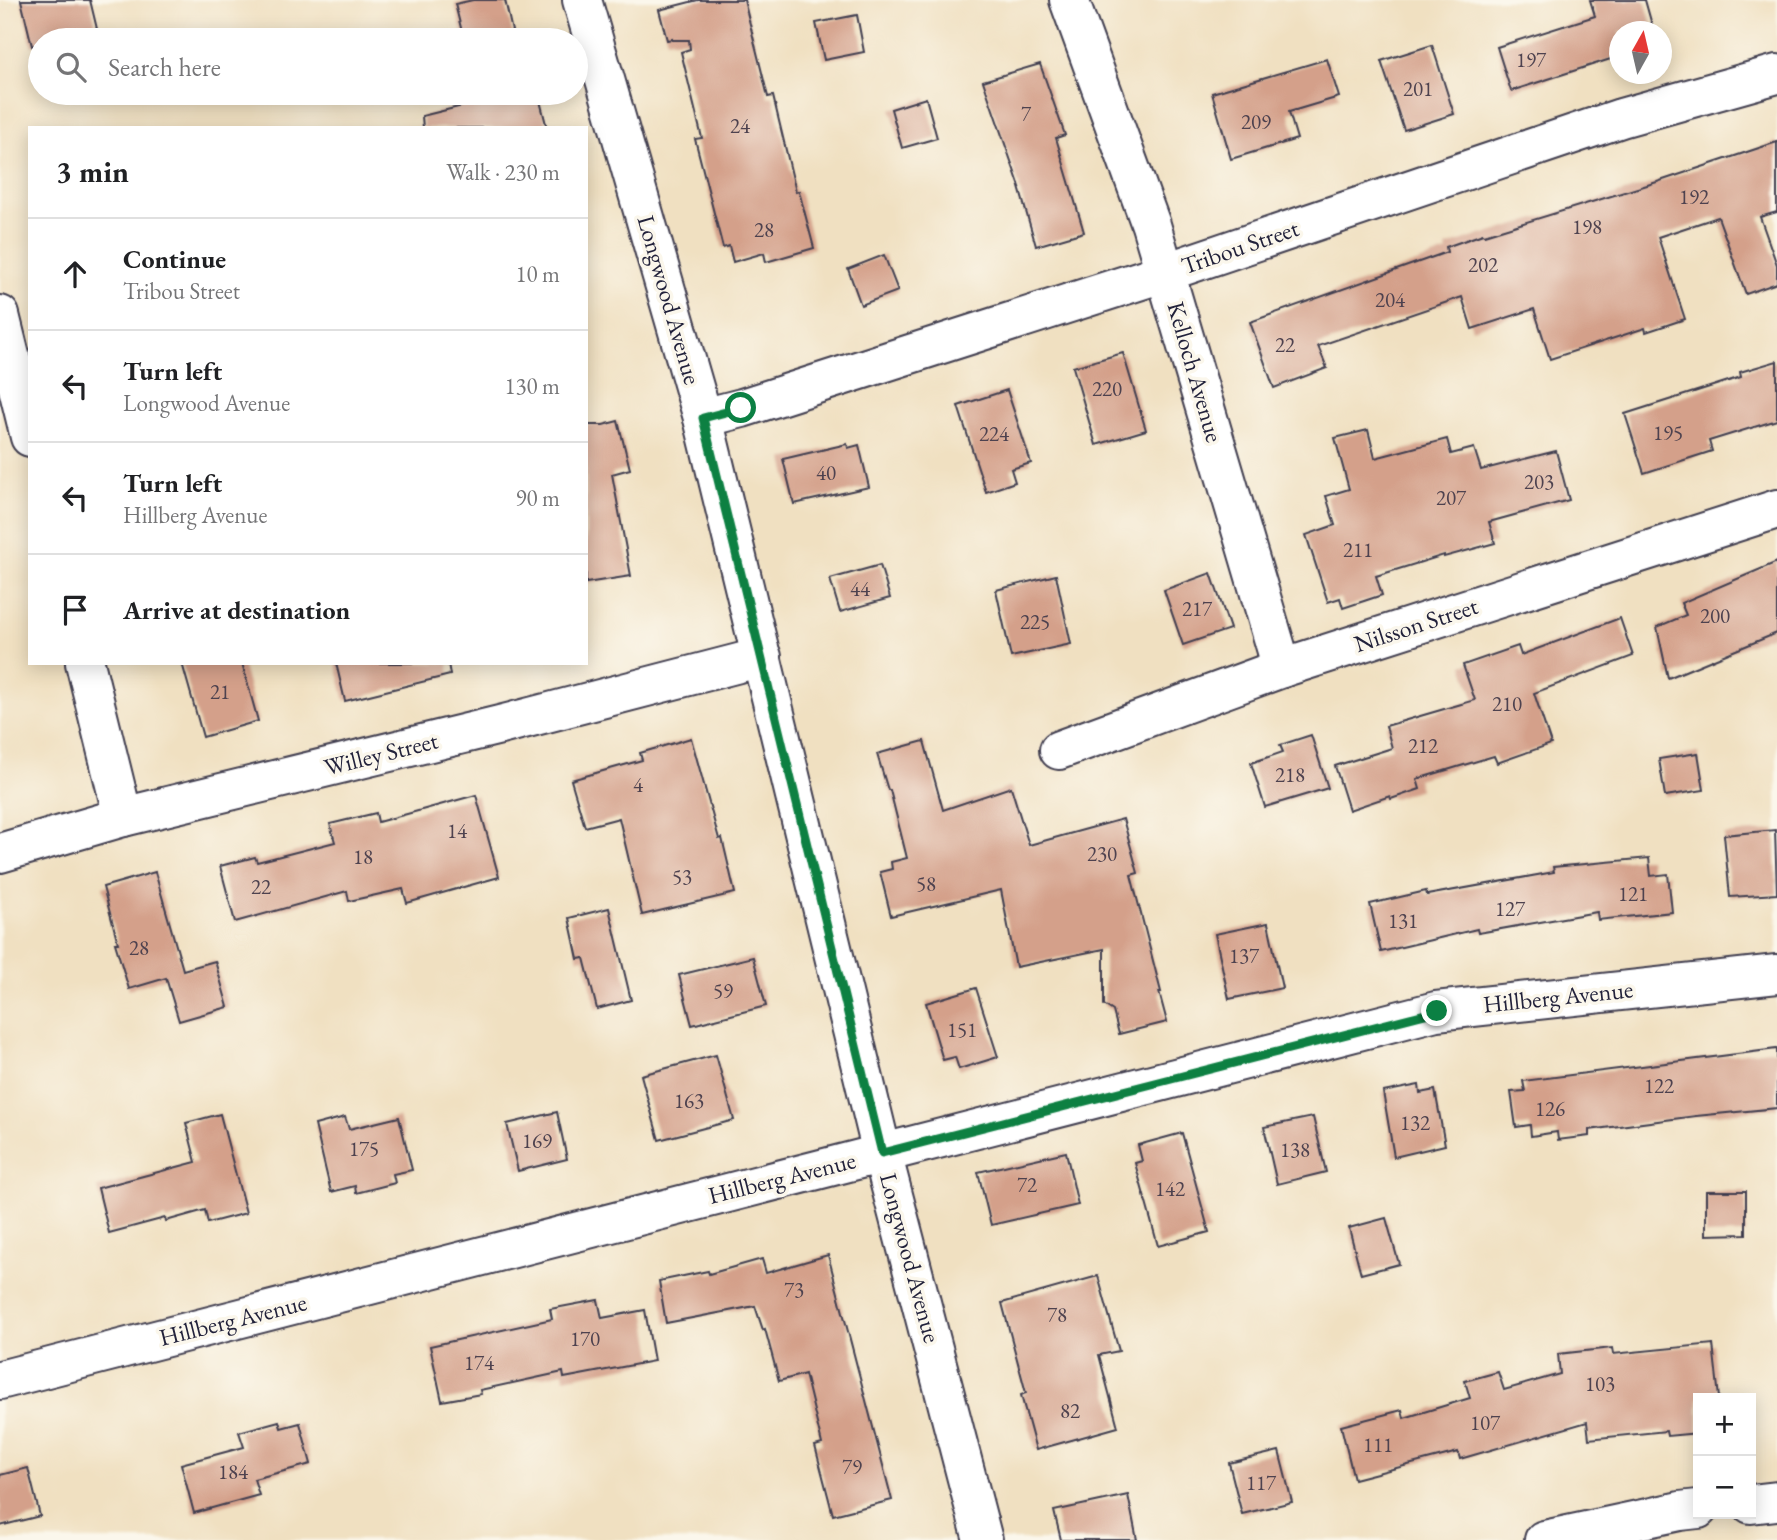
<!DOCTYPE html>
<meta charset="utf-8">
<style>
:root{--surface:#fff;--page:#f2f2f2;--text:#202124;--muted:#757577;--line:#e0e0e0}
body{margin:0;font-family:"EB Garamond",serif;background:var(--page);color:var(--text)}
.controls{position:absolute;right:21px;bottom:21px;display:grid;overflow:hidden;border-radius:0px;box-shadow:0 4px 18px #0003}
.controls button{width:63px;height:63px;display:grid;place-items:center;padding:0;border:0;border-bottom:2px solid var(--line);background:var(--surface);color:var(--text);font:35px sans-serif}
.compass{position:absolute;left:1609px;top:21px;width:63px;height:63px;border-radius:50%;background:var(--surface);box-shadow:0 4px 18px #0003;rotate:8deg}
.stop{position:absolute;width:21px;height:21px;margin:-16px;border:5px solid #0b8043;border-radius:50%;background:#fff}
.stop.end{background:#0b8043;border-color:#fff;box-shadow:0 2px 7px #0008}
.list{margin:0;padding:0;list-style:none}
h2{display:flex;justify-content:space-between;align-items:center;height:91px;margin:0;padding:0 28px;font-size:30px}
h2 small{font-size:23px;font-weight:400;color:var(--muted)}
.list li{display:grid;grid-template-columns:46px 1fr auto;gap:21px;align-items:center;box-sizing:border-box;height:112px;padding:0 28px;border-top:2px solid var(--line)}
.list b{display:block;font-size:26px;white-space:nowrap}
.list p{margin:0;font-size:23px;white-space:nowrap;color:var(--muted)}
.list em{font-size:23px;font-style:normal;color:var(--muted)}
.icon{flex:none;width:38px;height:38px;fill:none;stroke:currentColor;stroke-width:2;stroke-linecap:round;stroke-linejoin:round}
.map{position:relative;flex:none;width:1777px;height:1540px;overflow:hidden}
.search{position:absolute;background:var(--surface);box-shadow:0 4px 18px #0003;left:28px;top:28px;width:560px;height:77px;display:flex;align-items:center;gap:18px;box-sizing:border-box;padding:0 24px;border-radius:38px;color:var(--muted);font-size:26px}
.panel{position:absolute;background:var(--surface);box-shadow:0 4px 18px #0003;left:28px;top:126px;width:560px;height:539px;border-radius:0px}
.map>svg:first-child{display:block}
.building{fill:#d4a08a}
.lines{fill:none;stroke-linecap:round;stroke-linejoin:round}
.street-casing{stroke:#413e4f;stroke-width:42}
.secondary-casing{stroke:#413e4f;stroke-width:42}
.street{stroke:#fff;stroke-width:38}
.secondary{stroke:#fff;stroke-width:38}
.route{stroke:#0b8043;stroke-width:9}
.labels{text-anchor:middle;stroke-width:7;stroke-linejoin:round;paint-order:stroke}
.number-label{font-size:21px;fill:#4e424f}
.street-label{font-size:24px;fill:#22223b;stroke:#fbf7ec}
</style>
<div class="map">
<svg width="1777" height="1540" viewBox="0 0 1777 1540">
<rect width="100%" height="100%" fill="#fbf7ec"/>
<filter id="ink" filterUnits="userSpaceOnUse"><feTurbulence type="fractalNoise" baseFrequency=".0143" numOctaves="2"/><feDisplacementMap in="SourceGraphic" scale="14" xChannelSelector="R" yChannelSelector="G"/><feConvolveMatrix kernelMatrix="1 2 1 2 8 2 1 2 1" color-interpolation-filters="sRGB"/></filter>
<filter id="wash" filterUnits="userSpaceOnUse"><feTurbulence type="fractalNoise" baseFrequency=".00686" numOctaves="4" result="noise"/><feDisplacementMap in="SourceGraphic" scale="28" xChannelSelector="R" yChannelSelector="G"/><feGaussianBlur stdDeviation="1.57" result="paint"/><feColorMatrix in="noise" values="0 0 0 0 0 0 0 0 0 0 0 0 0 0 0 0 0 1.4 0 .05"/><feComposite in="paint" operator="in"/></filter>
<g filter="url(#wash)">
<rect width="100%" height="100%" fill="#f0e0c1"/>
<g id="blocks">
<!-- building -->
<g class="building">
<path d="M 21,0 L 90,0 L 97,29 L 54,40 L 40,40 L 40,44 L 32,46 Z"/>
<path d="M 473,0 L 505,0 L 514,40 L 464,40 L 455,4 Z"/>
<path d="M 698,0 L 744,0 L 768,97 L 773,96 L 796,192 L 799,191 L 814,248 L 766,262 L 764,253 L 733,262 L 729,246 L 723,248 L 695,139 L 702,138 L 681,52 L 690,49 L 689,40 L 672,40 L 672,39 L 667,40 L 659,10 Z"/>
<path d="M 1590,0 L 1645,0 L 1654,32 L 1620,32 L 1620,56 L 1511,91 L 1497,47 L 1595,16 Z"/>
<path d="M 857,15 L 864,52 L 824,60 L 816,23 Z"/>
<path d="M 1432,45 L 1454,114 L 1404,130 L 1381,61 Z"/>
<path d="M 1327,59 L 1339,97 L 1289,112 L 1297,139 L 1231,159 L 1212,93 Z"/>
<path d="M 1040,64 L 1065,135 L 1056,138 L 1084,232 L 1036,246 L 1019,187 L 1020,187 L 983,81 Z"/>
<path d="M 515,93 L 538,93 L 547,128 L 423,128 L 422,116 Z"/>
<path d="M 926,98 L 937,138 L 902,148 L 891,109 Z"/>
<path d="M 1777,142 L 1777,212 L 1760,217 L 1777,265 L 1777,283 L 1746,294 L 1718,217 L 1658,237 L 1685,319 L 1646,332 L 1645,328 L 1550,359 L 1534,309 L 1472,329 L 1462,297 L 1318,346 L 1327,368 L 1274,388 L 1250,322 L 1447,252 L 1446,247 L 1483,234 L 1484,235 L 1657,182 Z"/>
<path d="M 884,255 L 898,291 L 861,305 L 848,269 Z"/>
<path d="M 1123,353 L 1146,430 L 1096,445 L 1073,367 Z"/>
<path d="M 1777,361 L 1777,420 L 1709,441 L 1712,451 L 1644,473 L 1625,414 L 1741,377 L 1740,372 Z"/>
<path d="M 1007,390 L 1031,463 L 1011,469 L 1015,482 L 986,492 L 958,406 Z"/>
<path d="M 618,421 L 630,469 L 612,474 L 631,576 L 586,583 L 586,425 L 603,425 Z"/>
<path d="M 1368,430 L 1375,458 L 1447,439 L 1451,454 L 1474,448 L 1481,470 L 1556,451 L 1569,500 L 1489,522 L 1495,543 L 1444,557 L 1444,555 L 1376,576 L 1382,595 L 1343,608 L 1340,598 L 1328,602 L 1306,535 L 1335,525 L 1326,496 L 1349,489 L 1335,438 Z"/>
<path d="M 847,444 L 848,448 L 859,445 L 869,487 L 794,504 L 783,459 Z"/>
<path d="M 1777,562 L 1777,633 L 1668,678 L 1657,627 L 1686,615 L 1681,603 Z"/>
<path d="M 880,565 L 890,598 L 840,612 L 830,579 Z"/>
<path d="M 1211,573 L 1230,629 L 1183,645 L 1164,590 Z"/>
<path d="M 1056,575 L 1071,644 L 1011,657 L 996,590 Z"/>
<path d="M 1620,618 L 1633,656 L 1534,693 L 1551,744 L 1497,763 L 1494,756 L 1417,779 L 1420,789 L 1391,799 L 1390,796 L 1349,810 L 1335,766 L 1392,748 L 1386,726 L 1475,700 L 1463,665 L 1518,646 L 1521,655 Z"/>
<path d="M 182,663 L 242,663 L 258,721 L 203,737 Z"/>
<path d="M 336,663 L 448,663 L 450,675 L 345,701 Z"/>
<path d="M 1311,735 L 1328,788 L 1265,807 L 1251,763 L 1283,752 L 1280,745 Z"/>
<path d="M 691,738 L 719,839 L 722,838 L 735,893 L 642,915 L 619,818 L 585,827 L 571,780 L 642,760 L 640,753 Z"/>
<path d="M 924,741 L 943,810 L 1011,787 L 1029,845 L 1123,819 L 1138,873 L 1131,875 L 1161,992 L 1159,992 L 1167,1022 L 1119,1034 L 1113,1011 L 1104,1005 L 1104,949 L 1016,967 L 1001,890 L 891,916 L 880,872 L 892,869 L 891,862 L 907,858 L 890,790 L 888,790 L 877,754 Z"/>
<path d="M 1698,753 L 1704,790 L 1665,796 L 1659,759 Z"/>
<path d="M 476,795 L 499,877 L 407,903 L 403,889 L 349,901 L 347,891 L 235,922 L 220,866 L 255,857 L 257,862 L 335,842 L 330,824 L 376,813 L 378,822 Z"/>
<path d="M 1775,830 L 1777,894 L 1730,897 L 1724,835 Z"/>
<path d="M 1649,858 L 1651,876 L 1668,874 L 1672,912 L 1598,920 L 1597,912 L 1478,933 L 1477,929 L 1381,952 L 1370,904 L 1426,891 L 1427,895 L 1554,872 L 1553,867 Z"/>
<path d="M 155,872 L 183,970 L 215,961 L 228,1007 L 179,1021 L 166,978 L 129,989 L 115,943 L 118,943 L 103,887 Z"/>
<path d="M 609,908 L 631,1000 L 597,1009 L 584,958 L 578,959 L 569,918 Z"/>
<path d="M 1268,923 L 1282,988 L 1229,999 L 1215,934 Z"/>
<path d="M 753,957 L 766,1006 L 692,1025 L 679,975 Z"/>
<path d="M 976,988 L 998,1057 L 959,1069 L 955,1057 L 943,1060 L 926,1003 Z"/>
<path d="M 1777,1049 L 1777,1108 L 1696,1116 L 1589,1130 L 1589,1136 L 1558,1140 L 1557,1132 L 1531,1136 L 1530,1125 L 1516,1127 L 1511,1092 L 1525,1091 L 1523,1081 Z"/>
<path d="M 716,1055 L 734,1120 L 659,1140 L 641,1075 Z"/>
<path d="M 1419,1085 L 1420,1093 L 1435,1090 L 1445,1145 L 1394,1157 L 1383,1092 Z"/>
<path d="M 557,1112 L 567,1159 L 518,1171 L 507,1124 Z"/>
<path d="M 220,1114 L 246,1213 L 208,1223 L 205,1210 L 166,1221 L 165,1218 L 109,1233 L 98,1188 L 196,1162 L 186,1123 Z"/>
<path d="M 345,1117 L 349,1129 L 399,1117 L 412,1170 L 393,1174 L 395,1183 L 356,1193 L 355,1186 L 331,1192 L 315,1125 Z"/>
<path d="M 1313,1117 L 1326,1172 L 1277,1184 L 1264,1127 Z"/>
<path d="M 1182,1133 L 1209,1232 L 1158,1246 L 1135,1163 L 1142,1161 L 1138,1145 Z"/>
<path d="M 1066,1152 L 1078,1205 L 991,1225 L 978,1172 Z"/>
<path d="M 1706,1191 L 1746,1191 L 1746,1234 L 1706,1235 Z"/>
<path d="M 1386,1218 L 1399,1264 L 1361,1274 L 1349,1228 Z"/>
<path d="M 828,1255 L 892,1500 L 833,1515 L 815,1446 L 822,1444 L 805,1374 L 779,1381 L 765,1329 L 763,1330 L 755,1306 L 666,1323 L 659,1281 L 708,1271 L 709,1274 L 762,1259 L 766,1273 Z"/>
<path d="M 1098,1276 L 1119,1351 L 1099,1355 L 1118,1427 L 1036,1450 L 1021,1395 L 1026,1393 L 1002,1303 Z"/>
<path d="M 598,1300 L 602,1318 L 645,1310 L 654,1361 L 564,1378 L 563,1372 L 480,1390 L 481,1394 L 442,1401 L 430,1346 L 552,1319 L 550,1309 Z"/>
<path d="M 1713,1344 L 1719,1398 L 1698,1398 L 1698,1433 L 1667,1436 L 1666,1431 L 1589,1439 L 1587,1422 L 1460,1459 L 1458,1452 L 1354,1479 L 1341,1426 L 1402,1410 L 1404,1418 L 1470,1398 L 1465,1381 L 1498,1372 L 1504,1390 L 1560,1374 L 1558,1354 L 1612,1348 L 1613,1354 Z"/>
<path d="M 279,1421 L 281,1428 L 300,1423 L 311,1464 L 254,1479 L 259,1495 L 194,1513 L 181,1464 L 244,1447 L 239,1432 Z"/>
<path d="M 1279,1451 L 1292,1502 L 1242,1514 L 1229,1463 Z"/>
<path d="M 28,1468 L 40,1516 L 0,1526 L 0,1475 Z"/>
<path d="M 1128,1495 L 1137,1540 L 1061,1540 L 1054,1511 Z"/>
</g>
</g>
</g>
<g filter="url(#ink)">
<use href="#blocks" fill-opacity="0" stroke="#413e4f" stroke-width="2"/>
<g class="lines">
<defs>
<g id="street">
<path d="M 1069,0 L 1151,225 L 1282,668"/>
<path d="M 703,418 L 742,408 L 1166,272 L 1621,118 L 1777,74"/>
<path d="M 1059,750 L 1282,668 L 1777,509"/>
<path d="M 0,853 L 123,817"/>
<path d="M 1751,1504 L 1777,1501"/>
<path d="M 1544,1540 L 1680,1511 L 1698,1509"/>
</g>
<g id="secondary">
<path d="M 582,0 L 703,418 L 882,1153 L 983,1540"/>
<path d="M 0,315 L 30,437"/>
<path d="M 85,663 L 123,817 L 500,725 L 762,657"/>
<path d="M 0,1380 L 1436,1011 L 1777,974"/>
</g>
</defs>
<!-- street casing -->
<use href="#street" class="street-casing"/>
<!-- secondary casing -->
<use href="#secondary" class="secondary-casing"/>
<!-- street -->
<use href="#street" class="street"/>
<!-- secondary -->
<use href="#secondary" class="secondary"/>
</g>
</g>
<g class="lines" filter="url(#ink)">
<!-- route -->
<path class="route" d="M 741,408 L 703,418 L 882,1153 L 1437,1011"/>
</g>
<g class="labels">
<!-- number labels -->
<g class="number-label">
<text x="1531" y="67">197</text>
<text x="1418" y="96">201</text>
<text x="1026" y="121">7</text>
<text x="1256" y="129">209</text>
<text x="740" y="133">24</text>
<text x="1694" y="204">192</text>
<text x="1587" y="234">198</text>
<text x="764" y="237">28</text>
<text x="1483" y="272">202</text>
<text x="1390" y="307">204</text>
<text x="1285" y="352">22</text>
<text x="1107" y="396">220</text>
<text x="1668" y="440">195</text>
<text x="994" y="441">224</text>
<text x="826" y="480">40</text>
<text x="1539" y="489">203</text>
<text x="1451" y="505">207</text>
<text x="1358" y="557">211</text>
<text x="860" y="596">44</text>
<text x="1197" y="616">217</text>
<text x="1715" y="623">200</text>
<text x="1035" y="629">225</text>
<text x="220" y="699">21</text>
<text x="1507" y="711">210</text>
<text x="1423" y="753">212</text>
<text x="1290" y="782">218</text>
<text x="638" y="792">4</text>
<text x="457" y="838">14</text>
<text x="1102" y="861">230</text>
<text x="363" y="864">18</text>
<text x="682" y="884">53</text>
<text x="926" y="891">58</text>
<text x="261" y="894">22</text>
<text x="1633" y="901">121</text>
<text x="1510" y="916">127</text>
<text x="1403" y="928">131</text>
<text x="139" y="955">28</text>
<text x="1244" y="963">137</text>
<text x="723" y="998">59</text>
<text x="962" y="1037">151</text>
<text x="1659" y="1093">122</text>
<text x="689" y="1108">163</text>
<text x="1550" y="1116">126</text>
<text x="1415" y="1130">132</text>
<text x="537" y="1148">169</text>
<text x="364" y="1156">175</text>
<text x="1295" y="1157">138</text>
<text x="1027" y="1192">72</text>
<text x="1170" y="1196">142</text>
<text x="794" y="1297">73</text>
<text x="1057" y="1322">78</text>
<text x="585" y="1346">170</text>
<text x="479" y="1370">174</text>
<text x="1600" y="1391">103</text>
<text x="1070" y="1418">82</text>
<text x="1485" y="1430">107</text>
<text x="1378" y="1452">111</text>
<text x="852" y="1474">79</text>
<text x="233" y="1479">184</text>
<text x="1261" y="1490">117</text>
</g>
<!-- street labels -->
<g class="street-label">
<text transform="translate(1240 247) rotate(-19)" y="8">Tribou Street</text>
<text transform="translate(669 300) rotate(74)" y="8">Longwood Avenue</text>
<text transform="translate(1195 372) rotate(74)" y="8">Kelloch Avenue</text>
<text transform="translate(1416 625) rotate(-18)" y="8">Nilsson Street</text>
<text transform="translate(381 754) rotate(-14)" y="8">Willey Street</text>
<text transform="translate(1558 997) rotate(-6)" y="8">Hillberg Avenue</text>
<text transform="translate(782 1178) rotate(-14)" y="8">Hillberg Avenue</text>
<text transform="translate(910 1258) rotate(75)" y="8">Longwood Avenue</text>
<text transform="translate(233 1320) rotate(-14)" y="8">Hillberg Avenue</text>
</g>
</g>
</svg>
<div class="controls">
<button>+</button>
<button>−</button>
</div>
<svg class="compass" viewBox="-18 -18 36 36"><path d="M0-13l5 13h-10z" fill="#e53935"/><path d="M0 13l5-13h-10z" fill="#757577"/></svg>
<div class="stop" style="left:741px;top:408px"></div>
<div class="stop end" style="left:1437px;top:1011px"></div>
<div class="search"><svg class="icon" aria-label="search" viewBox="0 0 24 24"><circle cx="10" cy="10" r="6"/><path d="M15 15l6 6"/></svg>Search here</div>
<section class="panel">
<h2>3 min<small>Walk · 230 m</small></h2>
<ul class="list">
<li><svg class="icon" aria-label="ahead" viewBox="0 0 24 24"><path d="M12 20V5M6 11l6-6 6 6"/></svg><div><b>Continue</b><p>Tribou Street</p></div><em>10 m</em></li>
<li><svg class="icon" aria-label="left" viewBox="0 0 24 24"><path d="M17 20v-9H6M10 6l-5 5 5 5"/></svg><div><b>Turn left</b><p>Longwood Avenue</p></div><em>130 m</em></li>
<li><svg class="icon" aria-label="left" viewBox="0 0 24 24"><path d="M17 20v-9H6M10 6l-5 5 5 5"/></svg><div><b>Turn left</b><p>Hillberg Avenue</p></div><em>90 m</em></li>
<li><svg class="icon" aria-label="arrive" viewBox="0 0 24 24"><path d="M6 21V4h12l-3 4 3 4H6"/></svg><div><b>Arrive at destination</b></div></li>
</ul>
</section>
</div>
